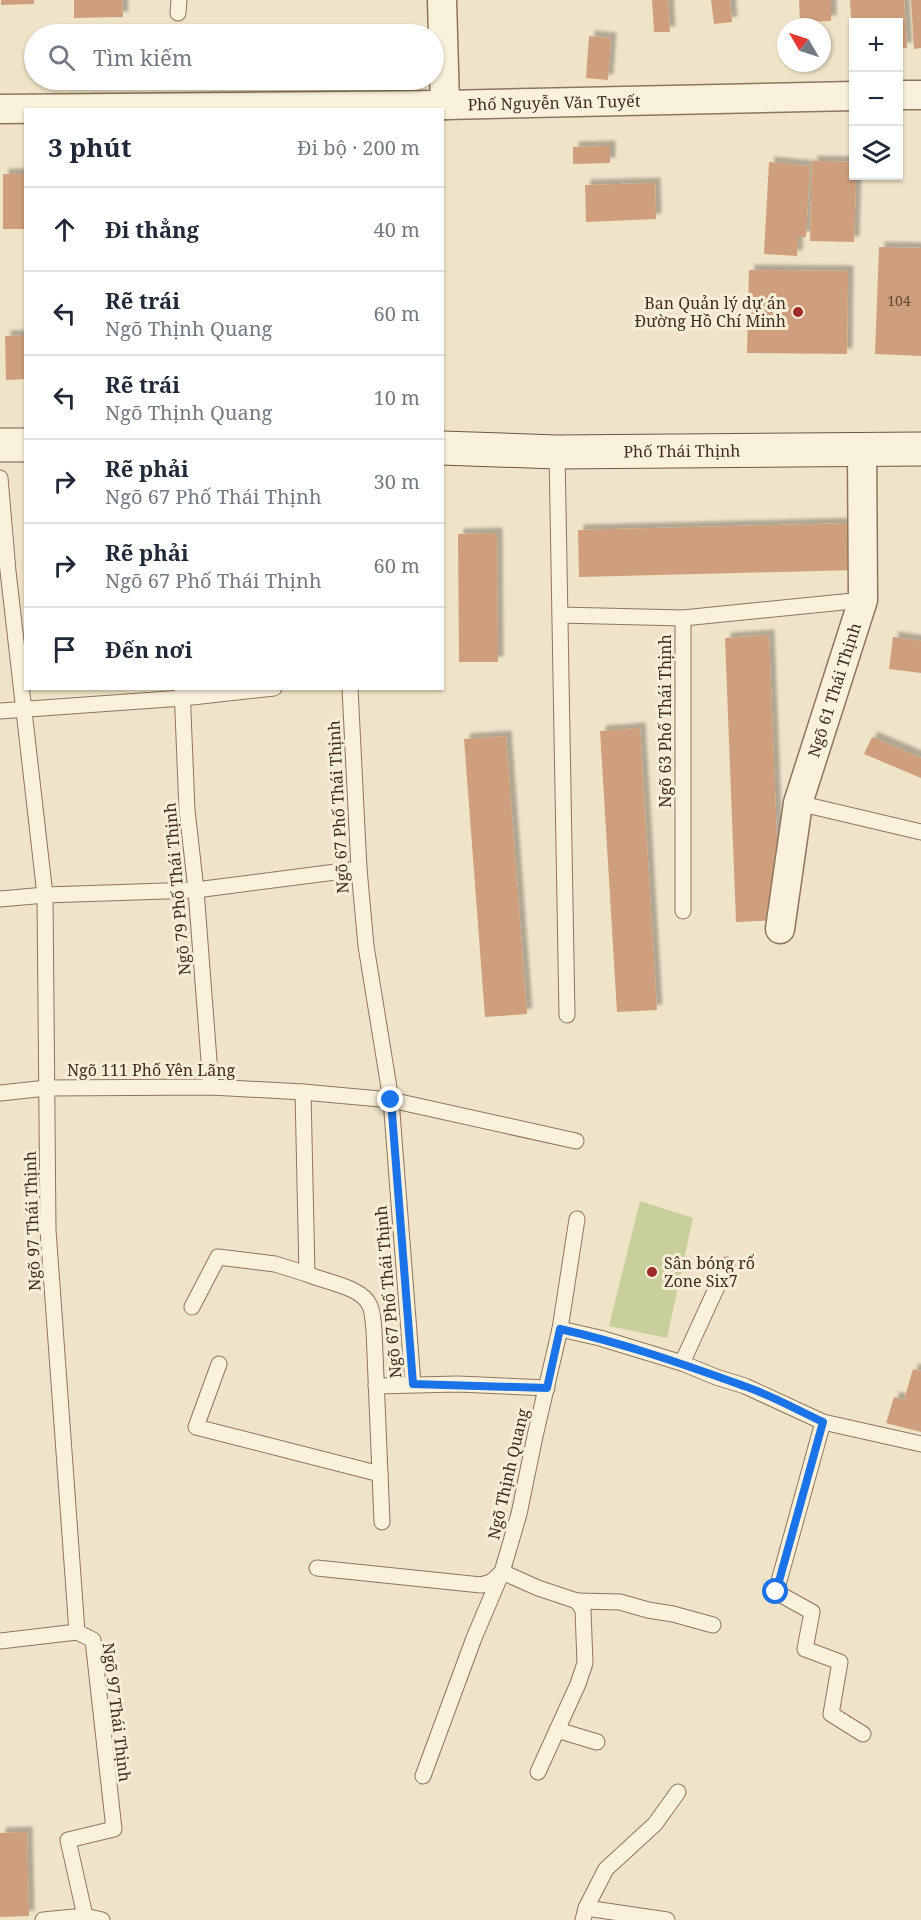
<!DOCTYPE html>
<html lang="vi">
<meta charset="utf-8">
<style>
:root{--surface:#fff;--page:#f6f6f7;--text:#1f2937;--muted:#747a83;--line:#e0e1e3}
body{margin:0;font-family:"Noto Serif",serif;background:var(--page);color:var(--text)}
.controls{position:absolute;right:18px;top:18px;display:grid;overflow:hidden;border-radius:0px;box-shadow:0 2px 4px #0004}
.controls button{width:54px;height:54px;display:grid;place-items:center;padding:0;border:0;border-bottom:2px solid var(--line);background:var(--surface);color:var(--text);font:30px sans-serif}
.compass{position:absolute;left:777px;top:18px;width:54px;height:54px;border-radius:50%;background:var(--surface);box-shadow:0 2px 4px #0004;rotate:309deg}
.stop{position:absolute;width:18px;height:18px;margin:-14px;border:4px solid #1a73e8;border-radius:50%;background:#fff}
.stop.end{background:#1a73e8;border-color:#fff;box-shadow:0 2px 6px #0008}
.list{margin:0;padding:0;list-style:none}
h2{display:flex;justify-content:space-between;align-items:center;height:78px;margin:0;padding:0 24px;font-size:26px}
h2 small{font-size:20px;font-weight:400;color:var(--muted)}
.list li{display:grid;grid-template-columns:39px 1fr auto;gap:18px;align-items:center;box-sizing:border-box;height:84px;padding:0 24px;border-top:2px solid var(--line)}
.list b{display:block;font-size:22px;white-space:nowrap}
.list p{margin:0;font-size:20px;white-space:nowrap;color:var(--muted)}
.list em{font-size:20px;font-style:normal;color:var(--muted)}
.icon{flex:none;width:33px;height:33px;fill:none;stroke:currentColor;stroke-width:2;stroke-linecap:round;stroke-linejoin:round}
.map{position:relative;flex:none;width:921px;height:1920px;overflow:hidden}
.search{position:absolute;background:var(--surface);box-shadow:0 2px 4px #0004;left:24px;top:24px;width:420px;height:66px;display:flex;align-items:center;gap:15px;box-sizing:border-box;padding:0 21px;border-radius:33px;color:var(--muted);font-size:22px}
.panel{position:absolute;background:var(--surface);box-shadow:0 2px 4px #0004;left:24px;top:108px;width:420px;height:582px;border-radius:0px}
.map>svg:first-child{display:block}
.green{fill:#c9cf9b}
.building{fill:#cf9f7d;filter:url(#shadow)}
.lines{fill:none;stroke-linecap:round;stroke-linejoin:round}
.lane-casing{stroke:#8d765c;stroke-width:17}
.street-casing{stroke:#8d765c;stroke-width:31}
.secondary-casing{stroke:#6f573f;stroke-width:35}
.lane{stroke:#faf1dc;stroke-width:15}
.street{stroke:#faf1dc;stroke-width:28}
.secondary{stroke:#faf1dc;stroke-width:33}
.route{stroke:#1a73e8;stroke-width:8}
.poi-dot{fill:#9e2a2b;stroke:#f7eed8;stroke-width:2}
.labels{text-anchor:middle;stroke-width:6;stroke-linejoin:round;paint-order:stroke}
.number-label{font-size:14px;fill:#624a37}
.street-label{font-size:16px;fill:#3d2e20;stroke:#f7eed8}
.poi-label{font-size:16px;fill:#3d2e20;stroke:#f7eed8;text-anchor:end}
</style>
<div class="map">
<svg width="921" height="1920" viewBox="0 0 921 1920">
<defs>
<filter id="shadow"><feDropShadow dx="5.5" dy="-5.5" stdDeviation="1.5" flood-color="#0004"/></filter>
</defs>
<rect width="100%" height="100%" fill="#f0e4c8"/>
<!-- green -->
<path class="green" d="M 640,1201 L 693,1218 L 667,1338 L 609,1326 Z"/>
<!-- building -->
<g class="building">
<path d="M 1,0 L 34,0 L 34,4 L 1,5 Z"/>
<path d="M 74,0 L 122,0 L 123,17 L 74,18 Z"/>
<path d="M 652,0 L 668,0 L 670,32 L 654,32 Z"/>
<path d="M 711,0 L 730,0 L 732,22 L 714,24 Z"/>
<path d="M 799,0 L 831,0 L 831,21 L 800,22 Z"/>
<path d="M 850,0 L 904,0 L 907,48 L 898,48 L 898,22 L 854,22 L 854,37 L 852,37 Z"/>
<path d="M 911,0 L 921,0 L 921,48 L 914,49 Z"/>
<path d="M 589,36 L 611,38 L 608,80 L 586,78 Z"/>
<path d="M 610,146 L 610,163 L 573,164 L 573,147 Z"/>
<path d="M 812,161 L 854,162 L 854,176 L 856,176 L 854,242 L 810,241 Z"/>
<path d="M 769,162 L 808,166 L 810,163 L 806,237 L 798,237 L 797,256 L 764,254 Z"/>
<rect x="3" y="174" width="23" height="55"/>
<path d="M 655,183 L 656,219 L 586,222 L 585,185 Z"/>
<path d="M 879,247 L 921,248 L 921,356 L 875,354 Z"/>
<path d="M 749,270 L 848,271 L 847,354 L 747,353 Z"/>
<path d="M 26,335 L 26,379 L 6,380 L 5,336 Z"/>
<path d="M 856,523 L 857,570 L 579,577 L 578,530 Z"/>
<path d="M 497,533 L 498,662 L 459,662 L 458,534 Z"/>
<path d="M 769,635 L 780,920 L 736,922 L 725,638 Z"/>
<path d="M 893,637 L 921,641 L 921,673 L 889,669 Z"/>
<path d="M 640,728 L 657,1010 L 617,1012 L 600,731 Z"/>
<path d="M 506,736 L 527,1014 L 485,1017 L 464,739 Z"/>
<path d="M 872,737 L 921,758 L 921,778 L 864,754 Z"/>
<path d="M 913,1369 L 921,1371 L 921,1432 L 886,1423 L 894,1397 L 904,1400 Z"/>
<path d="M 27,1832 L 29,1916 L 0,1917 L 0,1833 Z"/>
</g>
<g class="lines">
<defs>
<g id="lane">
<path d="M 178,13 L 179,0"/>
<path d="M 557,452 L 567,1015"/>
<path d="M 0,478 L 8,571 L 45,895 L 48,1230 L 77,1632 L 93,1640 L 114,1829 L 68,1840 L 85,1916"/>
<path d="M 560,615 L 683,618 L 863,600"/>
<path d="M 182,688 L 187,810 L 196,890 L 211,1087"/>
<path d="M 350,688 L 359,869 L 366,946 L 391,1100 L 413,1384"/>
<path d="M 0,711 L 183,698 L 274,688"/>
<path d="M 798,803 L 921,832"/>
<path d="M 0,899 L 45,895 L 196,890 L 359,869"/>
<path d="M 683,911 L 683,618"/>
<path d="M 303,1092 L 307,1274 C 325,1282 363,1287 370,1306 C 373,1313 373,1322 374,1330 L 382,1522"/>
<path d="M 0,1093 L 47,1088 L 211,1087 L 303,1092 L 391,1100 L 576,1141"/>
<path d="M 192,1307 L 218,1257 L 275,1264 L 307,1274"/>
<path d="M 560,1329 L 600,1338 L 682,1363 L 716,1377 L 745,1386 L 823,1422 L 921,1444"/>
<path d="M 682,1363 L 727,1265"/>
<path d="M 219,1364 L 196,1427 L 380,1474"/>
<path d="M 376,1386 L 458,1384 L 547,1388"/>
<path d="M 823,1422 L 776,1592 L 812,1612 L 805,1649 L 840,1662 L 831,1714 L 863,1734"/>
<path d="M 317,1568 L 481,1585 L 491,1582 L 502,1572 L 538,1588 L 577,1601 L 583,1610 L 585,1663 L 578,1684 L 538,1772"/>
<path d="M 577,1601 L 620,1602 L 648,1610 L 673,1614 L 713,1625"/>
<path d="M 0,1641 L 77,1632"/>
<path d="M 557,1730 L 597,1742"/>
<path d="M 423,1776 L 474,1638 L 502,1572 L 519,1514 L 535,1436 L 560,1329 L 577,1219"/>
<path d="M 586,1908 L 667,1920"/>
<path d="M 43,1920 L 85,1916 L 102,1920"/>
<path d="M 583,1920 L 586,1908 L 606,1869 L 655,1824 L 678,1792"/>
</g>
<g id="street">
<path d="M 442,0 L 445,105"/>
<path d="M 898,95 L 921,95"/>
<path id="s1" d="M 0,109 L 445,105 L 854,96"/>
<path id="s2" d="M 780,929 L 798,803 L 863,600 L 862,449"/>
</g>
<g id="secondary">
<path d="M 0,445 L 26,445"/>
<path id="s3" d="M 442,448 L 557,452 L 921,449"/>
</g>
</defs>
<!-- lane casing -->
<use href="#lane" class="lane-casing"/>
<!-- street casing -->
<use href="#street" class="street-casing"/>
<!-- secondary casing -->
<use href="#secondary" class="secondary-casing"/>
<!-- lane -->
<use href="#lane" class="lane"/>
<!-- street -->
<use href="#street" class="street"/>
<!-- secondary -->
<use href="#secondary" class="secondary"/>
</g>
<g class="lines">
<!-- route -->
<path class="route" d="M 391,1100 L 413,1384 L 547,1388 L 560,1329 C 623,1343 683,1364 744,1386 C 771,1395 797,1410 823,1422 L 776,1592"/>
</g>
<!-- markers -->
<g class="poi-dot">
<circle cx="798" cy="312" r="6"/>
<circle cx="652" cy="1272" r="6"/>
</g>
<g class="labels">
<!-- number labels -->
<g class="number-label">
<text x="899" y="306">104</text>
</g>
<!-- street labels -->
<g class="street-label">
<text dy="6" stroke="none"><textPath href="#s1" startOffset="554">Phố Nguyễn Văn Tuyết</textPath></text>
<text dy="6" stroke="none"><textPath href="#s3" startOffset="240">Phố Thái Thịnh</textPath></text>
<text dy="6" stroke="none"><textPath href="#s2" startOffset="246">Ngõ 61 Thái Thịnh</textPath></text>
<text transform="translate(665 721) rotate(-90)" y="6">Ngõ 63 Phố Thái Thịnh</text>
<text transform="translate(338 807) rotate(-93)" y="6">Ngõ 67 Phố Thái Thịnh</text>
<text transform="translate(177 889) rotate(-95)" y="6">Ngõ 79 Phố Thái Thịnh</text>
<text x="151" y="1076">Ngõ 111 Phố Yên Lãng</text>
<text transform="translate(32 1221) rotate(-92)" y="6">Ngõ 97 Thái Thịnh</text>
<text transform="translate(388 1292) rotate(-95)" y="6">Ngõ 67 Phố Thái Thịnh</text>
<text transform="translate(508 1474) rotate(-77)" y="6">Ngõ Thịnh Quang</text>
<text transform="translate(117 1712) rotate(83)" y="6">Ngõ 97 Thái Thịnh</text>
</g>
<!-- poi labels -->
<g class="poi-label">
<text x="786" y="309">Ban Quản lý dự án<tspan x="786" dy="18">Đường Hồ Chí Minh</tspan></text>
<text x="664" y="1269" text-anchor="start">Sân bóng rổ<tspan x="664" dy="18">Zone Six7</tspan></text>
</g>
</g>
</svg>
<div class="controls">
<button>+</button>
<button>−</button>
<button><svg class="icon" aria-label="layers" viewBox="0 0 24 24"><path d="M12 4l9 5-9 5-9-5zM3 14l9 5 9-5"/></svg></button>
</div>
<svg class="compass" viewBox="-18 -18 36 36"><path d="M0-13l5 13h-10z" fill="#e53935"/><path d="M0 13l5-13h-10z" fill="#747a83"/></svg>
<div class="stop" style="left:776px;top:1592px"></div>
<div class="stop end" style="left:391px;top:1100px"></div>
<div class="search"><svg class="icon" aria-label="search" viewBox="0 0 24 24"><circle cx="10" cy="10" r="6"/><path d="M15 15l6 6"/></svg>Tìm kiếm</div>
<section class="panel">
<h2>3 phút<small>Đi bộ · 200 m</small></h2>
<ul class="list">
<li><svg class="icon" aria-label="ahead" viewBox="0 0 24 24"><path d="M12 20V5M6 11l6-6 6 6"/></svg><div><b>Đi thẳng</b></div><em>40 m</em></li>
<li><svg class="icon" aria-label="left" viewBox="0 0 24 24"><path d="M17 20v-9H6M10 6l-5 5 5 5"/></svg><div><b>Rẽ trái</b><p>Ngõ Thịnh Quang</p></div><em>60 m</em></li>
<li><svg class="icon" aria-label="left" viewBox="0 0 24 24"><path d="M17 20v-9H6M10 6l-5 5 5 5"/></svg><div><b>Rẽ trái</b><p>Ngõ Thịnh Quang</p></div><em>10 m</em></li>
<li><svg class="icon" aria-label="right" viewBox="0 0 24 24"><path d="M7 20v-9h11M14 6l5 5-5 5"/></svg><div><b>Rẽ phải</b><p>Ngõ 67 Phố Thái Thịnh</p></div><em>30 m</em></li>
<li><svg class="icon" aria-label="right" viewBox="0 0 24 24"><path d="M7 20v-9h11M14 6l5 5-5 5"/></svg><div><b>Rẽ phải</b><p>Ngõ 67 Phố Thái Thịnh</p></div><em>60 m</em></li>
<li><svg class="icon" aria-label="arrive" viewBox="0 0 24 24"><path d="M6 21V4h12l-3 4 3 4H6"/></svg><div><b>Đến nơi</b></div></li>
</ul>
</section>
</div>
